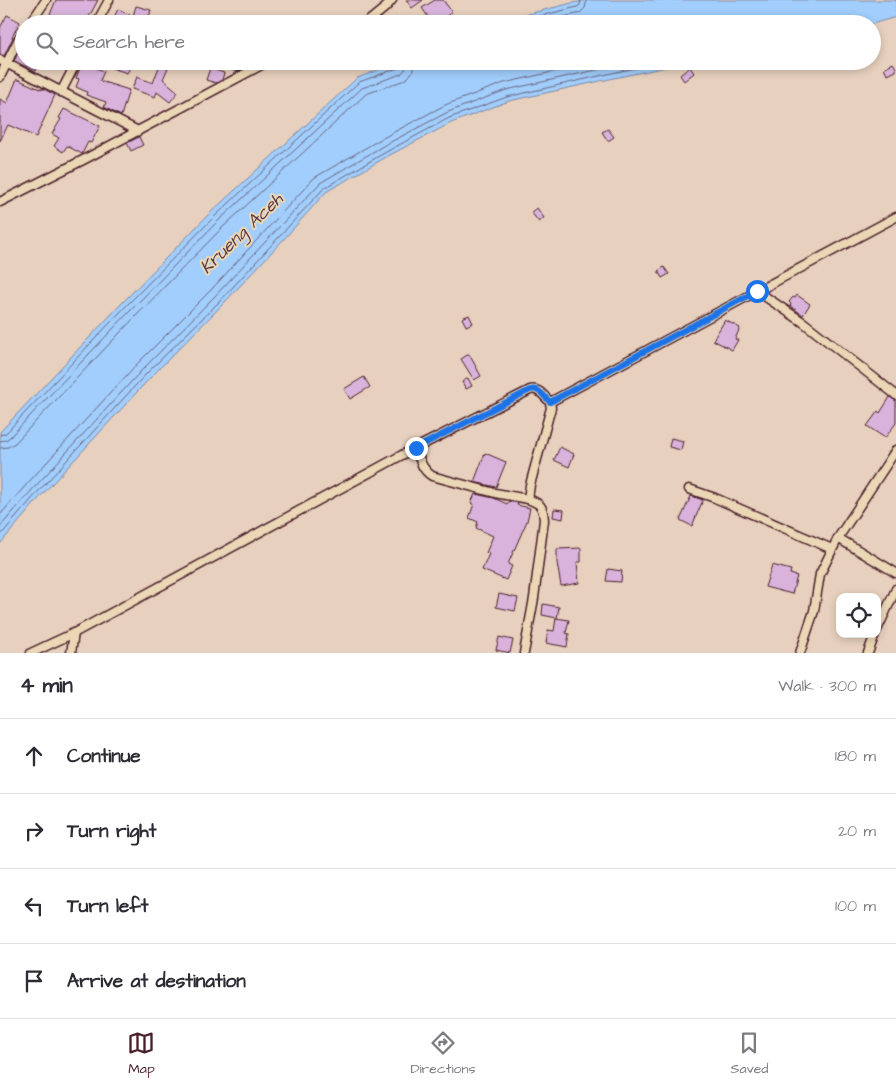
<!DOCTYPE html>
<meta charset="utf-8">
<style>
:root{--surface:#fff;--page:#f7f7f7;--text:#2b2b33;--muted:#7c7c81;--line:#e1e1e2;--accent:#4a1f2b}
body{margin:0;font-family:"Architects Daughter",sans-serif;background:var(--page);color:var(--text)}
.controls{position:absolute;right:15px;bottom:15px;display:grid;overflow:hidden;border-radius:10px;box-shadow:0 2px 8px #0003}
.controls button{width:45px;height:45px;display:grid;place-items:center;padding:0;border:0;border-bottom:1px solid var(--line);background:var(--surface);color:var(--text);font:25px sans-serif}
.stop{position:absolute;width:15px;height:15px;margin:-11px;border:4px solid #1a73e8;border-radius:50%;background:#fff}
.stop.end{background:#1a73e8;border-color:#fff;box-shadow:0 1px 5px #0008}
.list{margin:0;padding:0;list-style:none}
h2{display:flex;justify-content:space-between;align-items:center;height:65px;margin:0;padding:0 20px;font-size:21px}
h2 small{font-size:16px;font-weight:400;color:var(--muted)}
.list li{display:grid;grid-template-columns:32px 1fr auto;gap:15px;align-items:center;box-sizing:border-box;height:75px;padding:0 20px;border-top:1px solid var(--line)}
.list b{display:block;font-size:19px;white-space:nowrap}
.list em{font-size:16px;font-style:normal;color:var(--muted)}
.icon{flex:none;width:28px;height:28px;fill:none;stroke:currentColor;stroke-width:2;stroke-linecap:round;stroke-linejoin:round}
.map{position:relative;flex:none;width:896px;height:653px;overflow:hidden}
.search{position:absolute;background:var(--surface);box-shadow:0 2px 8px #0003;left:15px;right:15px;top:15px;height:55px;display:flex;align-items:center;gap:12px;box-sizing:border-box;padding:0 18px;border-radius:28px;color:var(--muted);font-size:19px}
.sheet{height:365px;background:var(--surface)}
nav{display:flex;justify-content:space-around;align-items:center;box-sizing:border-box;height:70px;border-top:1px solid var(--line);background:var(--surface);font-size:14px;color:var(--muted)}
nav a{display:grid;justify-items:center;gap:2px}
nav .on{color:var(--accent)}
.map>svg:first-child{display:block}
.water{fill:#a1cefc;stroke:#7e88a8}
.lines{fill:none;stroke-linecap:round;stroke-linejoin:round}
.shore{stroke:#6d657f;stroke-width:1}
.building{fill:#d9b3dc;stroke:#4a1f2b}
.street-casing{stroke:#4a1f2b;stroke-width:11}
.street{stroke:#ebd7b5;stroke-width:8}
.route{stroke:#1a73e8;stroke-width:6}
.labels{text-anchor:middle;stroke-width:4;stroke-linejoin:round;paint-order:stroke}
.water-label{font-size:18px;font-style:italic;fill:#57394a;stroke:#ebd7b5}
</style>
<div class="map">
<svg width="896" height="653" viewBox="0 0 896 653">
<rect width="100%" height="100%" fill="#e7d0bd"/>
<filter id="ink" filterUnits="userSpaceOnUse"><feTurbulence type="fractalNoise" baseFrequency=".02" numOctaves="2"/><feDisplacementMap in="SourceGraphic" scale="10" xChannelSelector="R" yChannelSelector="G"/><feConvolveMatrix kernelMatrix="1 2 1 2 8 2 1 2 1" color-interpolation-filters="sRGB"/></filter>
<g filter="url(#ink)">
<!-- water -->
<g class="water">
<path d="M 589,0 L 896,0 L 896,17 L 872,24 L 488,24 L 572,3 Z"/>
<path d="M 402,61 L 695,61 L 614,78 L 509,101 L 451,123 L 388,156 L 326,192 L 283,240 L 223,304 L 150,378 L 40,497 L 0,544 L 0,432 L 122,303 L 209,214 L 357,78 Z"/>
</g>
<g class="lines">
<!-- shore -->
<g class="shore">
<path d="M 508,24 L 577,7 L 580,5 L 581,0"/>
<path d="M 534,24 L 580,13 L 585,8 L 587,0"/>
<path d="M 0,435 L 6,433 L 126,306 L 213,218 L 359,82 L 398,68 L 400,65 L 401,61"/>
<path d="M 0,441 L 6,440 L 10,437 L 130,311 L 217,222 L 362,88 L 401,74 L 406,68 L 407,61"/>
<path d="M 0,448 L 8,447 L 15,443 L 136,316 L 222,228 L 366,94 L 402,81 C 411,77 414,70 415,61"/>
<path d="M 0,515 L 26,485 L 136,365 L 210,291 L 314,178 L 379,140 L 445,105 L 504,83 L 600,61"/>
<path d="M 0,527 L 32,490 L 142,370 L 215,296 L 320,183 L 383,146 L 448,112 L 506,90 L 637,61"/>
<path d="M 0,536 L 36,494 L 146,374 L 220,301 L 324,188 L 386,152 L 449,118 L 507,97 L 612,73 L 669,61"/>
</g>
</g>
<!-- building -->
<g class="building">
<path d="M 56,0 L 98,0 L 85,24 L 46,24 Z"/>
<path d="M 406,0 L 423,0 L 412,8 Z"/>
<path d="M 435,0 L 443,0 L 452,12 L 436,24 L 433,24 L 422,8 Z"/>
<path d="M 136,6 L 151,10 L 147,24 L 111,24 L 118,9 L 133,16 Z"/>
<path d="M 7,15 L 20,22 L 12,37 L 13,38 L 4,56 L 0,54 L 0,28 Z"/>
<path d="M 23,42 L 24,61 L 41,61 L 36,71 L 14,61 Z"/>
<path d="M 111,61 L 134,61 L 127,73 L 109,67 Z"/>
<path d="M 147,61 L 171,61 L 163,79 L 178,92 L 170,102 L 157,92 L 155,97 L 132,89 L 137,77 L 153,83 L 159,67 Z"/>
<path d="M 227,61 L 245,61 L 243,69 L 237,72 L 225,68 Z"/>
<path d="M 82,63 L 104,71 L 100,81 L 129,90 L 121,116 L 104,107 L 106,102 L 86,95 L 87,92 L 76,87 L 79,79 L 76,78 Z"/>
<path d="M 893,63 L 896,68 L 896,71 L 888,75 L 884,68 Z"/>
<path d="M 690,67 L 694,73 L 684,81 L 680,75 Z"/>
<path d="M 210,68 L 224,73 L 222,80 L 216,83 L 206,80 Z"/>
<path d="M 17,79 L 42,90 L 42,88 L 55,95 L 36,137 L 8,125 L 0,141 L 0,99 L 7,103 Z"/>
<path d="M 64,109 L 100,126 L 91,143 L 88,142 L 82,154 L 67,146 L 63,152 L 54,146 L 59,138 L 52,134 L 61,119 L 59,118 Z"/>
<path d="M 608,129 L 614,137 L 608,141 L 602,132 Z"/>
<path d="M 139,137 L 143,145 L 131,151 L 127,143 Z"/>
<path d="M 537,208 L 544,218 L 539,222 L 531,212 Z"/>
<path d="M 664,267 L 669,274 L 662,278 L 658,271 Z"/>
<path d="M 797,295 L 810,304 L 803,315 L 790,306 L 791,304 L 789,302 L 793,297 L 795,298 Z"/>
<path d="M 469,315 L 473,323 L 466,326 L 462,318 Z"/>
<path d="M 725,320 L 740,328 L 735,339 L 738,340 L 732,350 L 713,340 Z"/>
<path d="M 469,354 L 481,376 L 474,380 L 461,359 Z"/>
<path d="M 364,377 L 370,387 L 350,399 L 344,389 Z"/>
<path d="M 468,378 L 472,386 L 466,389 L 462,382 Z"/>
<path d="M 890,397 L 896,401 L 896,423 L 885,438 L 867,426 L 878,411 L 880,413 Z"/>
<path d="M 671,438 L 683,441 L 681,450 L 669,447 Z"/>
<path d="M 560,447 L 574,454 L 569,467 L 554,460 Z"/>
<path d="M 485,453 L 506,462 L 496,487 L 474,482 Z"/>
<path d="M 475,494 L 494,498 L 507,504 L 509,501 L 518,503 L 517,505 L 530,508 L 527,521 L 508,564 L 512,566 L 506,580 L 482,570 L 489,554 L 486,553 L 493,536 L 476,528 L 478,522 L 469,518 L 474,504 L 471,503 Z"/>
<path d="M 691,496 L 703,500 L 692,526 L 680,520 Z"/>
<path d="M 554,509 L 564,510 L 563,519 L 553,517 Z"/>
<path d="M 581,548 L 581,562 L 577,562 L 579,583 L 561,586 L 557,563 L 557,549 Z"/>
<path d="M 772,565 L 791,570 L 790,574 L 797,576 L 792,594 L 765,587 Z"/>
<path d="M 608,569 L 622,571 L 621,582 L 606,581 Z"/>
<path d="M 499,594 L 518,598 L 515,611 L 496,607 Z"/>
<path d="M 543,604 L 559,607 L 557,618 L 542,615 Z"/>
<path d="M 556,618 L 569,620 L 566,633 L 569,634 L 567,647 L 546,643 L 548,630 L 554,631 Z"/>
<path d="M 499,637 L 513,640 L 510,653 L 496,650 Z"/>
</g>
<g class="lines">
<defs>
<g id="street">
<path d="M 30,24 L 46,0"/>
<path d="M 96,24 L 109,0"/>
<path d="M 365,24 L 386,7 L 392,0"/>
<path d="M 0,60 L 138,131"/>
<path d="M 0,77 L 19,38 L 24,31"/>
<path d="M 61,92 L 77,61"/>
<path d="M 0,202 L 85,159 L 269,61"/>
<path d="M 757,291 L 803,322 L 896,395"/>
<path d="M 416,448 C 420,459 421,469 432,476 L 495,493 L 528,499"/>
<path d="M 689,489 L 715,498 L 832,549"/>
<path d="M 838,538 L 896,573"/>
<path d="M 877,630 L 896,589"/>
<path d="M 31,653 L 74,633 L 402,455 L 530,390 C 538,387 544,396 550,402 L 896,217"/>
<path d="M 71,653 L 74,633"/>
<path d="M 524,653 L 534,598 L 544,520 C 543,506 541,504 528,499 L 530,485 L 549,415 L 551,408 L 550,402"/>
<path d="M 800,653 L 814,611 L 820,574 L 838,538 L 896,450"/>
<path d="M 868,653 L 875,634"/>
</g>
</defs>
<!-- street casing -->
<use href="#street" class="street-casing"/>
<!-- street -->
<use href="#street" class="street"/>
</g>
</g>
<g class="lines" filter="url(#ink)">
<!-- route -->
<path class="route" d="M 416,448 L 530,390 C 538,387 544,396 550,402 L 757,291"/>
</g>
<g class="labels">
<!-- water labels -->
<g class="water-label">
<text transform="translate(241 233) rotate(-44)" y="6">Krueng Aceh</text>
</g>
</g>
</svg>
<div class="controls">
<button><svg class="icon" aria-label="locate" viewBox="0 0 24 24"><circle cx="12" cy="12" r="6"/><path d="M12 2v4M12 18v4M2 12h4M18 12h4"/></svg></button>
</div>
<div class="stop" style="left:757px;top:291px"></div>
<div class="stop end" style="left:416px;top:448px"></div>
<div class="search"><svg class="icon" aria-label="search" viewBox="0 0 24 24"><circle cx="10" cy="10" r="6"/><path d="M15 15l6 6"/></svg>Search here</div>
</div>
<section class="sheet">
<h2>4 min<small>Walk · 300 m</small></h2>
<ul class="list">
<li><svg class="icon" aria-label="ahead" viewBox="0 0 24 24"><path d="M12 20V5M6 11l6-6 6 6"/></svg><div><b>Continue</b></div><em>180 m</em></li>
<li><svg class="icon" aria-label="right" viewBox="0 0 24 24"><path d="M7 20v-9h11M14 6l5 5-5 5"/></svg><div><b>Turn right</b></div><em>20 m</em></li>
<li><svg class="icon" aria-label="left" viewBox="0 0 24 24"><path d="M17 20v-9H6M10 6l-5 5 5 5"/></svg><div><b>Turn left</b></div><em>100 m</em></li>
<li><svg class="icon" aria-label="arrive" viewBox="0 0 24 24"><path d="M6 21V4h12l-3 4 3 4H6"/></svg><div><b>Arrive at destination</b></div></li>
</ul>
</section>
<nav>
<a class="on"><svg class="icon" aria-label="map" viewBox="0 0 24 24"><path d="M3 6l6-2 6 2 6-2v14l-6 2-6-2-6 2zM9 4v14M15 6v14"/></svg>Map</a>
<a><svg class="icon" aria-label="directions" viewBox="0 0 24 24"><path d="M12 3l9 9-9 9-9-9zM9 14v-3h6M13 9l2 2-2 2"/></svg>Directions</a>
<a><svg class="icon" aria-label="saved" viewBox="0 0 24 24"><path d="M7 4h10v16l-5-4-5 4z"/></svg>Saved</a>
</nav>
